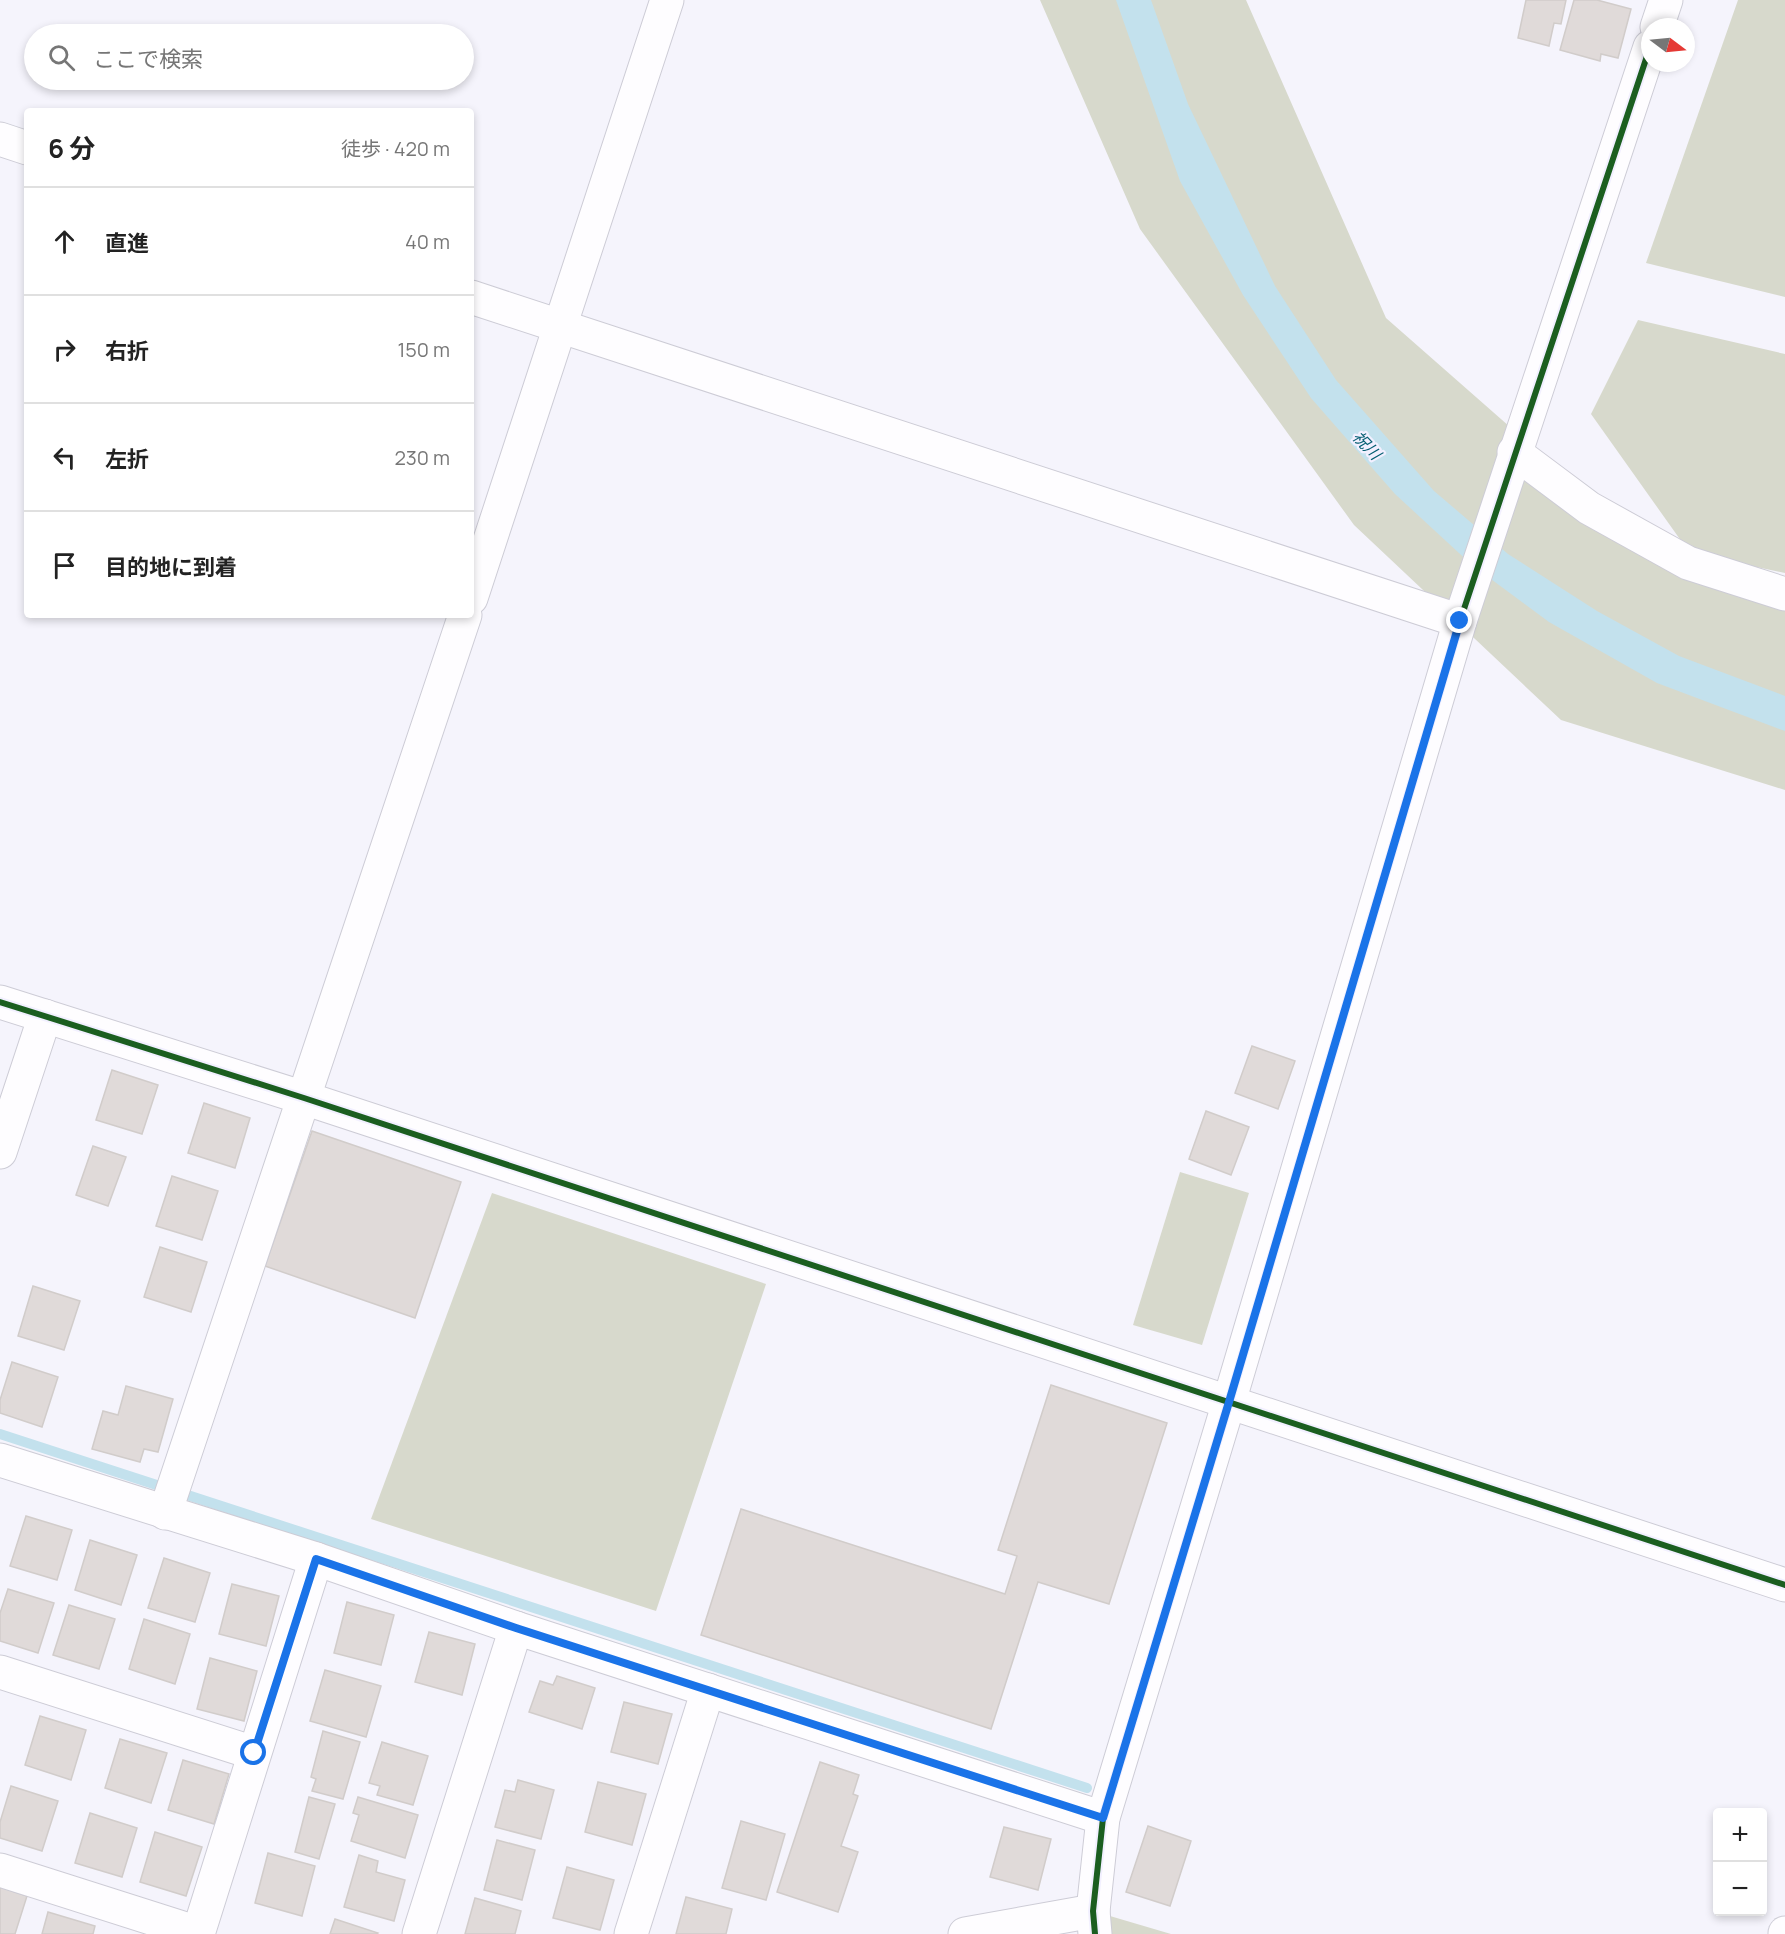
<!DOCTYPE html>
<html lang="ja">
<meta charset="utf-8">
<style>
:root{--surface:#fff;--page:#f2f2f2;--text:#222;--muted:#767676;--line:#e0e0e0}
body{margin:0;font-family:Manrope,"Noto Sans JP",sans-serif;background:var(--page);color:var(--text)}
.controls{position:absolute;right:18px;bottom:18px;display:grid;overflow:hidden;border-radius:6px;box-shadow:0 3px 9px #0003}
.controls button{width:54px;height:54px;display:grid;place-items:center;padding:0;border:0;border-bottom:2px solid var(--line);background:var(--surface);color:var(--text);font:30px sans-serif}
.compass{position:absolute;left:1641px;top:18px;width:54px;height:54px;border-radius:50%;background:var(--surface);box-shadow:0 3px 9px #0003;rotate:106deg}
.stop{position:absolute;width:18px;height:18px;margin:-14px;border:4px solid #1a73e8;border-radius:50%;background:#fff}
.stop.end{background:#1a73e8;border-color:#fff;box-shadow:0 2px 6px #0008}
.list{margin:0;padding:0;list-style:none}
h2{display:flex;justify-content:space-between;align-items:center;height:78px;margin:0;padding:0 24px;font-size:26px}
h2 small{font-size:20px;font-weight:400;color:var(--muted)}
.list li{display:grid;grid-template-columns:39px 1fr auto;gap:18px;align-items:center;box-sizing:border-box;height:108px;padding:0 24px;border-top:2px solid var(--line)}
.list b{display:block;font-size:22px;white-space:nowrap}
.list em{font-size:20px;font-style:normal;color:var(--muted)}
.icon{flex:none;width:33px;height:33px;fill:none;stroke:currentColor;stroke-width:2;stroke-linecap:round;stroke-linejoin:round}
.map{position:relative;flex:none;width:1785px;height:1934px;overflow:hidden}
.search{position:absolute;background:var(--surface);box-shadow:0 3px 9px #0003;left:24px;top:24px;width:450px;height:66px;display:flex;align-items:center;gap:15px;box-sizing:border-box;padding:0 21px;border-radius:33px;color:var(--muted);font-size:22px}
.panel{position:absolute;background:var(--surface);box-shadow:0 3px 9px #0003;left:24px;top:108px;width:450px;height:510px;border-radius:6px}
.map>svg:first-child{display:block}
.green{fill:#d7d9cc}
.water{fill:#c3e1ed}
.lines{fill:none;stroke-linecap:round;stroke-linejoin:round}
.stream{stroke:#c3e1ed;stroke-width:10}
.building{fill:#e0dad9;stroke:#d1ccca;stroke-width:1.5}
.minor-casing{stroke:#cdccd6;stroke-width:35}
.tertiary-casing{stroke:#cdccd6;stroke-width:35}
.minor{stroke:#fefdff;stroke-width:33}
.tertiary{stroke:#fefdff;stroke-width:33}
.cycleway-casing{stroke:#f2f0ff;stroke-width:10}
.cycleway{stroke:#1b5e20;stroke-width:6}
.route{stroke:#1a73e8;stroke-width:8}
.labels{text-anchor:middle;stroke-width:4.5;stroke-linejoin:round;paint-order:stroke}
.water-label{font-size:16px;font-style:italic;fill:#045e72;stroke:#f2f0ff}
</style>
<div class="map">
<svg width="1785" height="1934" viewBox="0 0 1785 1934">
<rect width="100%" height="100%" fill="#f5f4fc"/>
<!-- green -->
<g class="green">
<path d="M 1040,0 L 1246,0 L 1386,318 L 1625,528 L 1689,552 L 1591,414 L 1638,320 L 1785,354 L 1785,573 L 1696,554 L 1785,588 L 1785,790 L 1561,720 L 1354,525 L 1140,229 Z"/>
<path d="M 1738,0 L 1785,0 L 1785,297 L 1646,263 Z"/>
<path d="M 1180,1172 L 1249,1193 L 1202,1345 L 1133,1325 Z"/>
<path d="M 492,1193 L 766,1284 L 656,1611 L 371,1519 Z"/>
<path d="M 1093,1911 L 1171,1934 L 1096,1934 Z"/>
</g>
<!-- water -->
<path class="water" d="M 1116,0 L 1151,0 L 1188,104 L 1275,286 L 1336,380 L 1434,491 L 1508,554 L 1597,611 L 1679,656 L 1785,696 L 1785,731 L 1657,683 L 1549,622 L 1472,565 L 1395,494 L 1311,398 L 1243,295 L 1180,181 Z"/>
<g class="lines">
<!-- stream -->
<path class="stream" d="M 0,1434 L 1087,1788"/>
</g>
<!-- building -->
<g class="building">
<path d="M 1526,0 L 1566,0 L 1561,24 L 1554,23 L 1549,46 L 1518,38 Z"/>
<path d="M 1574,0 L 1597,0 L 1631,9 L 1618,58 L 1601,54 L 1600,61 L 1560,50 Z"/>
<path d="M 1252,1046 L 1295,1061 L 1278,1109 L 1235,1093 Z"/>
<path d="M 112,1070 L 158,1085 L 142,1134 L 96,1120 Z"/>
<path d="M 204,1103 L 250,1118 L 235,1168 L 188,1153 Z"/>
<path d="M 1206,1111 L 1249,1127 L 1231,1175 L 1189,1159 Z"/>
<path d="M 312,1131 L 461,1182 L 415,1318 L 265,1266 Z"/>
<path d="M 93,1146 L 126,1157 L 108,1206 L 76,1195 Z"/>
<path d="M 172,1176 L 218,1191 L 202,1240 L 156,1226 Z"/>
<path d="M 160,1247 L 207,1262 L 191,1312 L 144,1297 Z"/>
<path d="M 33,1286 L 80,1301 L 64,1350 L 18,1336 Z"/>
<path d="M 12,1362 L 58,1377 L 42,1427 L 0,1413 L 0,1400 Z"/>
<path d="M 1051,1385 L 1167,1423 L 1109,1604 L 1038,1582 L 991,1729 L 701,1635 L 741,1509 L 1005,1594 L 1017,1556 L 998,1550 Z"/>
<path d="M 126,1386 L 173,1399 L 158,1452 L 144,1449 L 140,1462 L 92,1449 L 103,1411 L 118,1415 Z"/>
<path d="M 26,1516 L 72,1530 L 57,1580 L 10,1566 Z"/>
<path d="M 90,1540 L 137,1555 L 121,1605 L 75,1590 Z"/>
<path d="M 164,1558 L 210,1573 L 195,1622 L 148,1608 Z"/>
<path d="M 232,1584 L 279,1596 L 266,1646 L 219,1634 Z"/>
<path d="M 8,1589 L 54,1603 L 38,1653 L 0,1641 L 0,1613 Z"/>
<path d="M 347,1602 L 394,1615 L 381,1665 L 334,1653 Z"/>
<path d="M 69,1605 L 115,1619 L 99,1669 L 53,1655 Z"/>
<path d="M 144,1619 L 190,1634 L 175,1684 L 129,1669 Z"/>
<path d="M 429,1632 L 475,1644 L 462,1695 L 415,1682 Z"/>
<path d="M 210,1658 L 257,1671 L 244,1721 L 197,1709 Z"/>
<path d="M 325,1670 L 381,1686 L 366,1737 L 310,1721 Z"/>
<path d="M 557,1676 L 595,1688 L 582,1729 L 529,1712 L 540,1681 L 553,1685 Z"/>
<path d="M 624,1702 L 672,1714 L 658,1764 L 611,1752 Z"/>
<path d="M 40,1716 L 86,1730 L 71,1780 L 25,1765 Z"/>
<path d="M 323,1731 L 360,1742 L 343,1799 L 312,1791 L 316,1779 L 311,1777 Z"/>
<path d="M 120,1739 L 167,1753 L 151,1803 L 105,1788 Z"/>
<path d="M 382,1742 L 428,1756 L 413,1805 L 377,1795 L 380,1786 L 369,1783 Z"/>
<path d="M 183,1760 L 229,1774 L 214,1824 L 168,1810 Z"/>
<path d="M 820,1762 L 859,1775 L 853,1794 L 858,1796 L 841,1846 L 858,1852 L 838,1912 L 777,1892 Z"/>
<path d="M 518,1780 L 554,1790 L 541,1839 L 495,1827 L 505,1790 L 515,1792 Z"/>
<path d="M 598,1782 L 646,1794 L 632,1845 L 585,1832 Z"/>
<path d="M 11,1786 L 58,1801 L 42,1851 L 0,1838 L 0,1822 Z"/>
<path d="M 309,1797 L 335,1804 L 319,1859 L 295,1852 Z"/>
<path d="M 358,1797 L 418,1815 L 405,1858 L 351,1841 L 359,1815 L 353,1813 Z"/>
<path d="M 90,1813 L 137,1828 L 122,1877 L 75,1863 Z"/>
<path d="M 741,1821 L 785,1834 L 766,1900 L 722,1888 Z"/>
<path d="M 1148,1826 L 1191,1841 L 1170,1906 L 1126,1892 Z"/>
<path d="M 1004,1827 L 1051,1839 L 1038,1890 L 990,1877 Z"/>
<path d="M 155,1832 L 202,1847 L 186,1896 L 140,1882 Z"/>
<path d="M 497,1840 L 535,1850 L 522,1900 L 484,1890 Z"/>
<path d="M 268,1853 L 315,1866 L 302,1916 L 255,1903 Z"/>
<path d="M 359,1855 L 378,1861 L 376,1872 L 405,1880 L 394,1921 L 344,1907 Z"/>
<path d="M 567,1867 L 614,1880 L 600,1930 L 553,1918 Z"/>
<path d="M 0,1887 L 27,1896 L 15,1934 L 0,1934 Z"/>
<path d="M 686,1897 L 732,1909 L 726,1934 L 676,1934 Z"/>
<path d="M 475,1898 L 521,1911 L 515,1934 L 465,1934 Z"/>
<path d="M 48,1912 L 95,1926 L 93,1934 L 42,1934 Z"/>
<path d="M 335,1919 L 378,1933 L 377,1934 L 330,1934 Z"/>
</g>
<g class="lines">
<defs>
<g id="minor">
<path d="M 0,139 L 27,148"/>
<path d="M 471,297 L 1460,621"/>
<path d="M 1514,452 L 1589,508 L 1688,563 L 1785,594"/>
<path d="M 471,598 L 667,0"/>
<path d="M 0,1152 L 45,1016"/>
<path d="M 0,1460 L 316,1559 L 516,1628 L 1103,1818"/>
<path d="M 165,1513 L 465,615"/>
<path d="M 0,1672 L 254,1753"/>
<path d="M 0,1870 L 198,1933"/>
<path d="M 198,1934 L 316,1559"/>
<path d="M 419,1934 L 516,1628"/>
<path d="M 631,1934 L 708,1690"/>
<path d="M 965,1934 L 1093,1911"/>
<path d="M 1785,1934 L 1785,1933"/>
</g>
<g id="tertiary">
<path d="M 1657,27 L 1666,0"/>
<path d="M 0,1002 L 304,1098 L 1785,1585"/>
<path d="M 1095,1934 L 1093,1911 L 1103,1818 L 1229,1402 L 1460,621 L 1650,47"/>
</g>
</defs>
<!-- minor casing -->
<use href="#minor" class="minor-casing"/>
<!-- tertiary casing -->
<use href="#tertiary" class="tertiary-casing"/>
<!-- minor -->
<use href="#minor" class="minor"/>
<!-- tertiary -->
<use href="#tertiary" class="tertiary"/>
<defs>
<g id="cycleway">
<path d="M 0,1002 L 304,1098 L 1785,1585"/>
<path d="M 1095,1934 L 1093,1911 L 1103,1818 L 1229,1402 L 1460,621 L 1650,47"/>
</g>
</defs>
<!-- cycleway casing -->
<use href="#cycleway" class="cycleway-casing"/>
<!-- cycleway -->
<use href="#cycleway" class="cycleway"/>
</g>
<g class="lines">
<!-- route -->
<path class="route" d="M 254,1753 L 316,1559 L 516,1628 L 1103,1818 L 1229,1402 L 1460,621"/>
</g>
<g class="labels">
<!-- water labels -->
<g class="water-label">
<text transform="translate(1367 445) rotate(46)" y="6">祝川</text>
</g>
</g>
</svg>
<div class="controls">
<button>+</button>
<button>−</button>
</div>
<svg class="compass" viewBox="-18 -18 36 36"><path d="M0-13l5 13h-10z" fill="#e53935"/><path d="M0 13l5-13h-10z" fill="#767676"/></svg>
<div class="stop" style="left:254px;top:1753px"></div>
<div class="stop end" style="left:1460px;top:621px"></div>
<div class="search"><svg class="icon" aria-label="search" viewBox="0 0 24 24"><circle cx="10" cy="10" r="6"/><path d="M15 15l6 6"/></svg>ここで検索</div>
<section class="panel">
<h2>6 分<small>徒歩 · 420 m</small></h2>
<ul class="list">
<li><svg class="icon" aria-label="ahead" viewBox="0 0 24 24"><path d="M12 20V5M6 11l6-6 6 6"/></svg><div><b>直進</b></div><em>40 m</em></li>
<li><svg class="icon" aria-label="right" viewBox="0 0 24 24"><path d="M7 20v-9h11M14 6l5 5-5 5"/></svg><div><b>右折</b></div><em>150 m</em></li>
<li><svg class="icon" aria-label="left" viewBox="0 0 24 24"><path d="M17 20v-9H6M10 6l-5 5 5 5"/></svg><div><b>左折</b></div><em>230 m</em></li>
<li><svg class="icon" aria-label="arrive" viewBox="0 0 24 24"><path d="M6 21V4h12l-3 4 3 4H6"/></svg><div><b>目的地に到着</b></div></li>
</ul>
</section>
</div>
